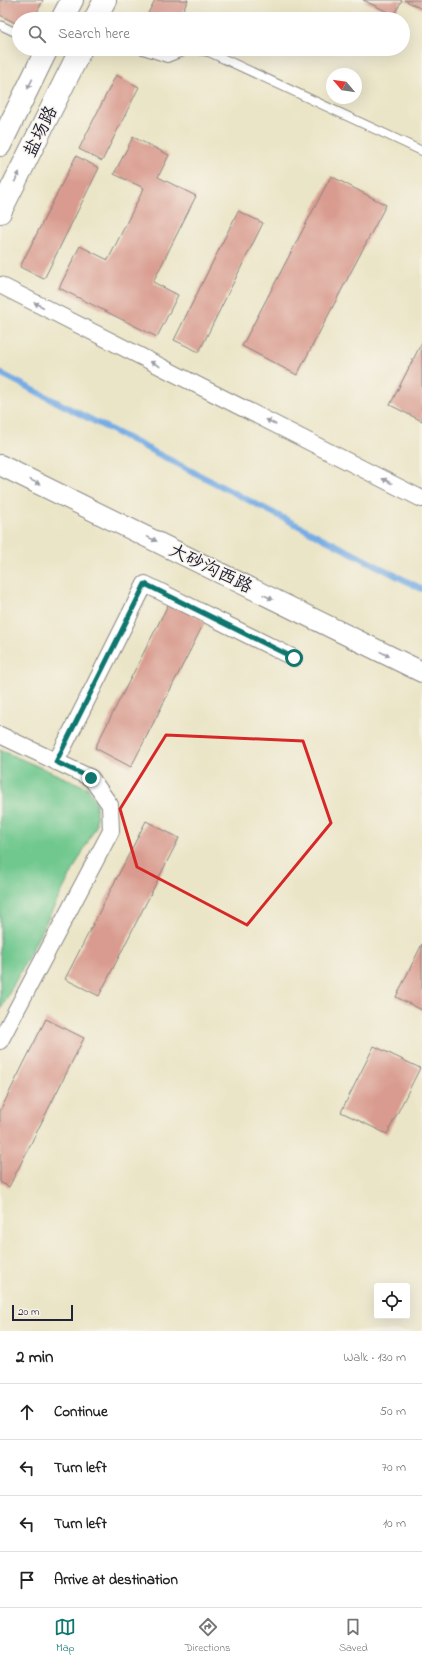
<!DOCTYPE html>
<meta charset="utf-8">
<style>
:root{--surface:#fff;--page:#f6f6f6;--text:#222;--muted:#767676;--line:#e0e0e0;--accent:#0f766e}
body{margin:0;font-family:"Indie Flower","LXGW WenKai TC",sans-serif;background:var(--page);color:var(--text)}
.controls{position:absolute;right:12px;bottom:12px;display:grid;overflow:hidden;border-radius:4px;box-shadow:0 4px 16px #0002}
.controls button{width:36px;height:36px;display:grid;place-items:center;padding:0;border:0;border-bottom:1px solid var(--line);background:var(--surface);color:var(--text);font:20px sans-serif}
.compass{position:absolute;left:326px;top:68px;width:36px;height:36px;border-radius:50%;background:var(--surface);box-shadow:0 4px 16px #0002;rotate:299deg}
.scale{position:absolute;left:12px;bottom:10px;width:61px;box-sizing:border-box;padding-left:4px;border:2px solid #22223b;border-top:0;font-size:11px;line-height:14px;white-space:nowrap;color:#22223b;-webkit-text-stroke:3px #f7f3e8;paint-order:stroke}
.stop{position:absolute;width:12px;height:12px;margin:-9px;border:3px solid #0f766e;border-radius:50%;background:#fff}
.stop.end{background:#0f766e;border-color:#fff;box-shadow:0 1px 4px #0008}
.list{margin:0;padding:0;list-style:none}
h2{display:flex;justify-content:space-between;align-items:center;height:52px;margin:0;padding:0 16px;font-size:17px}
h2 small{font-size:13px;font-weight:400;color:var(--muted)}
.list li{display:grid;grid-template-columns:26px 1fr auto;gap:12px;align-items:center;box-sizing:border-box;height:56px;padding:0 16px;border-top:1px solid var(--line)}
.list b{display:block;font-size:15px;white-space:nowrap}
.list em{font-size:13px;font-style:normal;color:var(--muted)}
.icon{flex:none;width:22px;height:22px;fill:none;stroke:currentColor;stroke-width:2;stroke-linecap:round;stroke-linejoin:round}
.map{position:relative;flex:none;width:422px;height:1331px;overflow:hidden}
.search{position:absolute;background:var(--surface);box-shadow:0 4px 16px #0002;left:12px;right:12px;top:12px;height:44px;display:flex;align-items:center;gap:10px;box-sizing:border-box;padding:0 14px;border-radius:22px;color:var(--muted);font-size:15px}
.sheet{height:276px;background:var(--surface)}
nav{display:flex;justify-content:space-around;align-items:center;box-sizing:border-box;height:56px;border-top:1px solid var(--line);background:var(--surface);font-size:11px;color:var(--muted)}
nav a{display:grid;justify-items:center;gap:2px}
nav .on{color:var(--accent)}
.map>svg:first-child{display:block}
.green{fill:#6fc88e;stroke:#487564}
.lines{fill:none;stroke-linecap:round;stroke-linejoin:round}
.stream{stroke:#76ace4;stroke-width:6}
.building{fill:#d99b8f}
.service-casing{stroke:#868481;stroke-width:10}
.minor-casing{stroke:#868481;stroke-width:18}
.tertiary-casing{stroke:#868481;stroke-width:22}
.secondary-casing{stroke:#868481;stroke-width:24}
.service{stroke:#fff;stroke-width:8}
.minor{stroke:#fff;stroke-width:16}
.tertiary{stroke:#fff;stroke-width:20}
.secondary{stroke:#fff;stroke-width:22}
.oneway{fill:#9c9ca7}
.route{stroke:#0f766e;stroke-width:5}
.marked{fill:none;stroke:#d62828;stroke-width:3;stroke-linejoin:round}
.labels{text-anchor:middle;stroke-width:3;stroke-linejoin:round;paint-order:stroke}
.street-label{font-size:18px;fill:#22223b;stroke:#f7f3e8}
</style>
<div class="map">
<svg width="422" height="1331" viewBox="0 0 422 1331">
<rect width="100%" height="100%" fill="#f7f3e8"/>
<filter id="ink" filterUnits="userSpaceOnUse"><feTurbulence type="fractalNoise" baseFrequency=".025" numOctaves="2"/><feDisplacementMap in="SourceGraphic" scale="8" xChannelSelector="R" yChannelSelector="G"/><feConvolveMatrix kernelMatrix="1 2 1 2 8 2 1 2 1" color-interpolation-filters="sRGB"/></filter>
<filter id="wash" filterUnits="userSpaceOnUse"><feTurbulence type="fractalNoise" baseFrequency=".012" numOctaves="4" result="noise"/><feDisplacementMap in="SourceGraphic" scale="16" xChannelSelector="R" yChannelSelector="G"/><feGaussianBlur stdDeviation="0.9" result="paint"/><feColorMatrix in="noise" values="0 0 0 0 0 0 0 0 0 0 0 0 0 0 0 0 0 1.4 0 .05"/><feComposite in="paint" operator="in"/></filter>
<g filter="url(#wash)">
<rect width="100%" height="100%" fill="#ebe5c7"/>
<!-- green -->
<path class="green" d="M 0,750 L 88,788 L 96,803 L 96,826 L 0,1011 Z"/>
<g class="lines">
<!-- stream -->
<path class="stream" d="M 0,373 L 422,589"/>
</g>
<g id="blocks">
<!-- building -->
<g class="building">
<path d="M 0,0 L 43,0 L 34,19 L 19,19 L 19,25 L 0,15 Z"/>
<path d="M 155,0 L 188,0 L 179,19 L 145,19 Z"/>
<path d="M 363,0 L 402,0 L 394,15 Z"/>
<path d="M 404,0 L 422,0 L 422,9 Z"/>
<path d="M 116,75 L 139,87 L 102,161 L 79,149 Z"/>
<path d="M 133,137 L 169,155 L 158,177 L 196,196 L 153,282 L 178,295 L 157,337 L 59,288 L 80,246 L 108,260 L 144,188 L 114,174 Z"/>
<path d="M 76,156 L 99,168 L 44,279 L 20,267 Z"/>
<path d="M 331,176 L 386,205 L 297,375 L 242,346 Z"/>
<path d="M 238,211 L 263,223 L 199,352 L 174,340 Z"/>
<path d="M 422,342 L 422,421 L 390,405 Z"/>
<path d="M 169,603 L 205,621 L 131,767 L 95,748 Z"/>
<path d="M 146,821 L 179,838 L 99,996 L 65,979 Z"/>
<path d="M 422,944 L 422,1010 L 396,997 Z"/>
<path d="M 46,1019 L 84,1038 L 9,1187 L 0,1182 L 0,1111 Z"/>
<path d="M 374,1046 L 420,1068 L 387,1134 L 341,1112 Z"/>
</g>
</g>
</g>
<g filter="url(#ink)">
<use href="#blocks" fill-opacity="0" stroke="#868481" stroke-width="1"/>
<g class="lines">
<defs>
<g id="service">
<path d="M 0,25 L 19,34"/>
<path d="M 140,49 L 167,58 L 190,49"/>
<path d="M 194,49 L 209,52 L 422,151"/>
</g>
<g id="minor">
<path d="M 0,285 L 422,499"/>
<path d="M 0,735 L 91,778 L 110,805 L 111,831 L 0,1041"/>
<path d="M 56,762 L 145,584 L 294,658"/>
</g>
<path id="tertiary" d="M 0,465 L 422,672"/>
<g id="secondary">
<path d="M 62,19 L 72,0"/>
<path d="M 95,19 L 105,0"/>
<path d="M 0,145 L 47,49"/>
<path d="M 0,212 L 81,49"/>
</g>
</defs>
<!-- service casing -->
<use href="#service" class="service-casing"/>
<!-- minor casing -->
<use href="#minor" class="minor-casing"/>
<!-- tertiary casing -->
<use href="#tertiary" class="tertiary-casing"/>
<!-- secondary casing -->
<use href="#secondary" class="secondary-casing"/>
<!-- service -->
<use href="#service" class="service"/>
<!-- minor -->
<use href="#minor" class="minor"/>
<!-- tertiary -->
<use href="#tertiary" class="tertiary"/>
<!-- secondary -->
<use href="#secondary" class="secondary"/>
</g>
<!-- one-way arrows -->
<defs><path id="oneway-solid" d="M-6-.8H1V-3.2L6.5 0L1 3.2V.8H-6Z"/></defs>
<g class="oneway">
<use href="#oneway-solid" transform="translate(30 84) rotate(116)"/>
<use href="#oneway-solid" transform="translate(17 177) rotate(-64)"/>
<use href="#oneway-solid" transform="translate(39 305) rotate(-153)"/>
<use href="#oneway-solid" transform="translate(155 364) rotate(-153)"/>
<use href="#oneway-solid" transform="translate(271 422) rotate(-153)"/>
<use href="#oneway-solid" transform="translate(387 481) rotate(-153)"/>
<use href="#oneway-solid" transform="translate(35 482) rotate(26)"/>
<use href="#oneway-solid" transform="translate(152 539) rotate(26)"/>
<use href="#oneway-solid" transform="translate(268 597) rotate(26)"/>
<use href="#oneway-solid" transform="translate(385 654) rotate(26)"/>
</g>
</g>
<g class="lines" filter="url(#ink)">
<!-- route -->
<path class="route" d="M 91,778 L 56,762 L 145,584 L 294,658"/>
</g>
<!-- marked area -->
<path class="marked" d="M 166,735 L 303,741 L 331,823 L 247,925 L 137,867 L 120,809 Z"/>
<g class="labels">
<!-- street labels -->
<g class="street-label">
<text transform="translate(40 131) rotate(-64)" y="6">盐场路</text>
<text transform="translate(211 568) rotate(26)" y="6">大砂沟西路</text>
</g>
</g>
</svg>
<div class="controls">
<button><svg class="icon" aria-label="locate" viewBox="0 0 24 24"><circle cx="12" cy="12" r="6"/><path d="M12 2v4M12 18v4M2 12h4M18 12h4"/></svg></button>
</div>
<svg class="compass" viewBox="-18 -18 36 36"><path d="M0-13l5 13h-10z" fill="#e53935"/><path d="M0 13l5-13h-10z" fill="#767676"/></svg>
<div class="scale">20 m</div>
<div class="stop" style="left:294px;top:658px"></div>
<div class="stop end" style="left:91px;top:778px"></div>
<div class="search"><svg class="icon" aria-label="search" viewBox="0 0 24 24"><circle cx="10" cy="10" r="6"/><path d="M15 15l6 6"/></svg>Search here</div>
</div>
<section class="sheet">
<h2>2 min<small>Walk · 130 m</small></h2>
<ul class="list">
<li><svg class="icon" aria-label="ahead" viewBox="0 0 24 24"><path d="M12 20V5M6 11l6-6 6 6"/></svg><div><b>Continue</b></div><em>50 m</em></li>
<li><svg class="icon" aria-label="left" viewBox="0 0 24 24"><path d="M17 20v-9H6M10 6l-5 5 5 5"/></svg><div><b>Turn left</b></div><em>70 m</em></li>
<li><svg class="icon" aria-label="left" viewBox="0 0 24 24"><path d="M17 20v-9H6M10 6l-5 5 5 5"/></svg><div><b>Turn left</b></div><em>10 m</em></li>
<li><svg class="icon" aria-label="arrive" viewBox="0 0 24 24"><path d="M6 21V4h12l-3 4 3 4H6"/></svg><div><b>Arrive at destination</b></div></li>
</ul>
</section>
<nav>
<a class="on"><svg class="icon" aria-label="map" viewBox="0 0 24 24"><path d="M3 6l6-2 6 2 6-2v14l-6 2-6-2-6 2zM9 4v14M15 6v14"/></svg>Map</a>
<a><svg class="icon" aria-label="directions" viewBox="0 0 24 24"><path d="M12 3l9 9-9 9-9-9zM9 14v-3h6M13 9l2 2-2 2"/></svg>Directions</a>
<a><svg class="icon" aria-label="saved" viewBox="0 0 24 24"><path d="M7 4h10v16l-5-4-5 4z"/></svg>Saved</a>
</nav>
